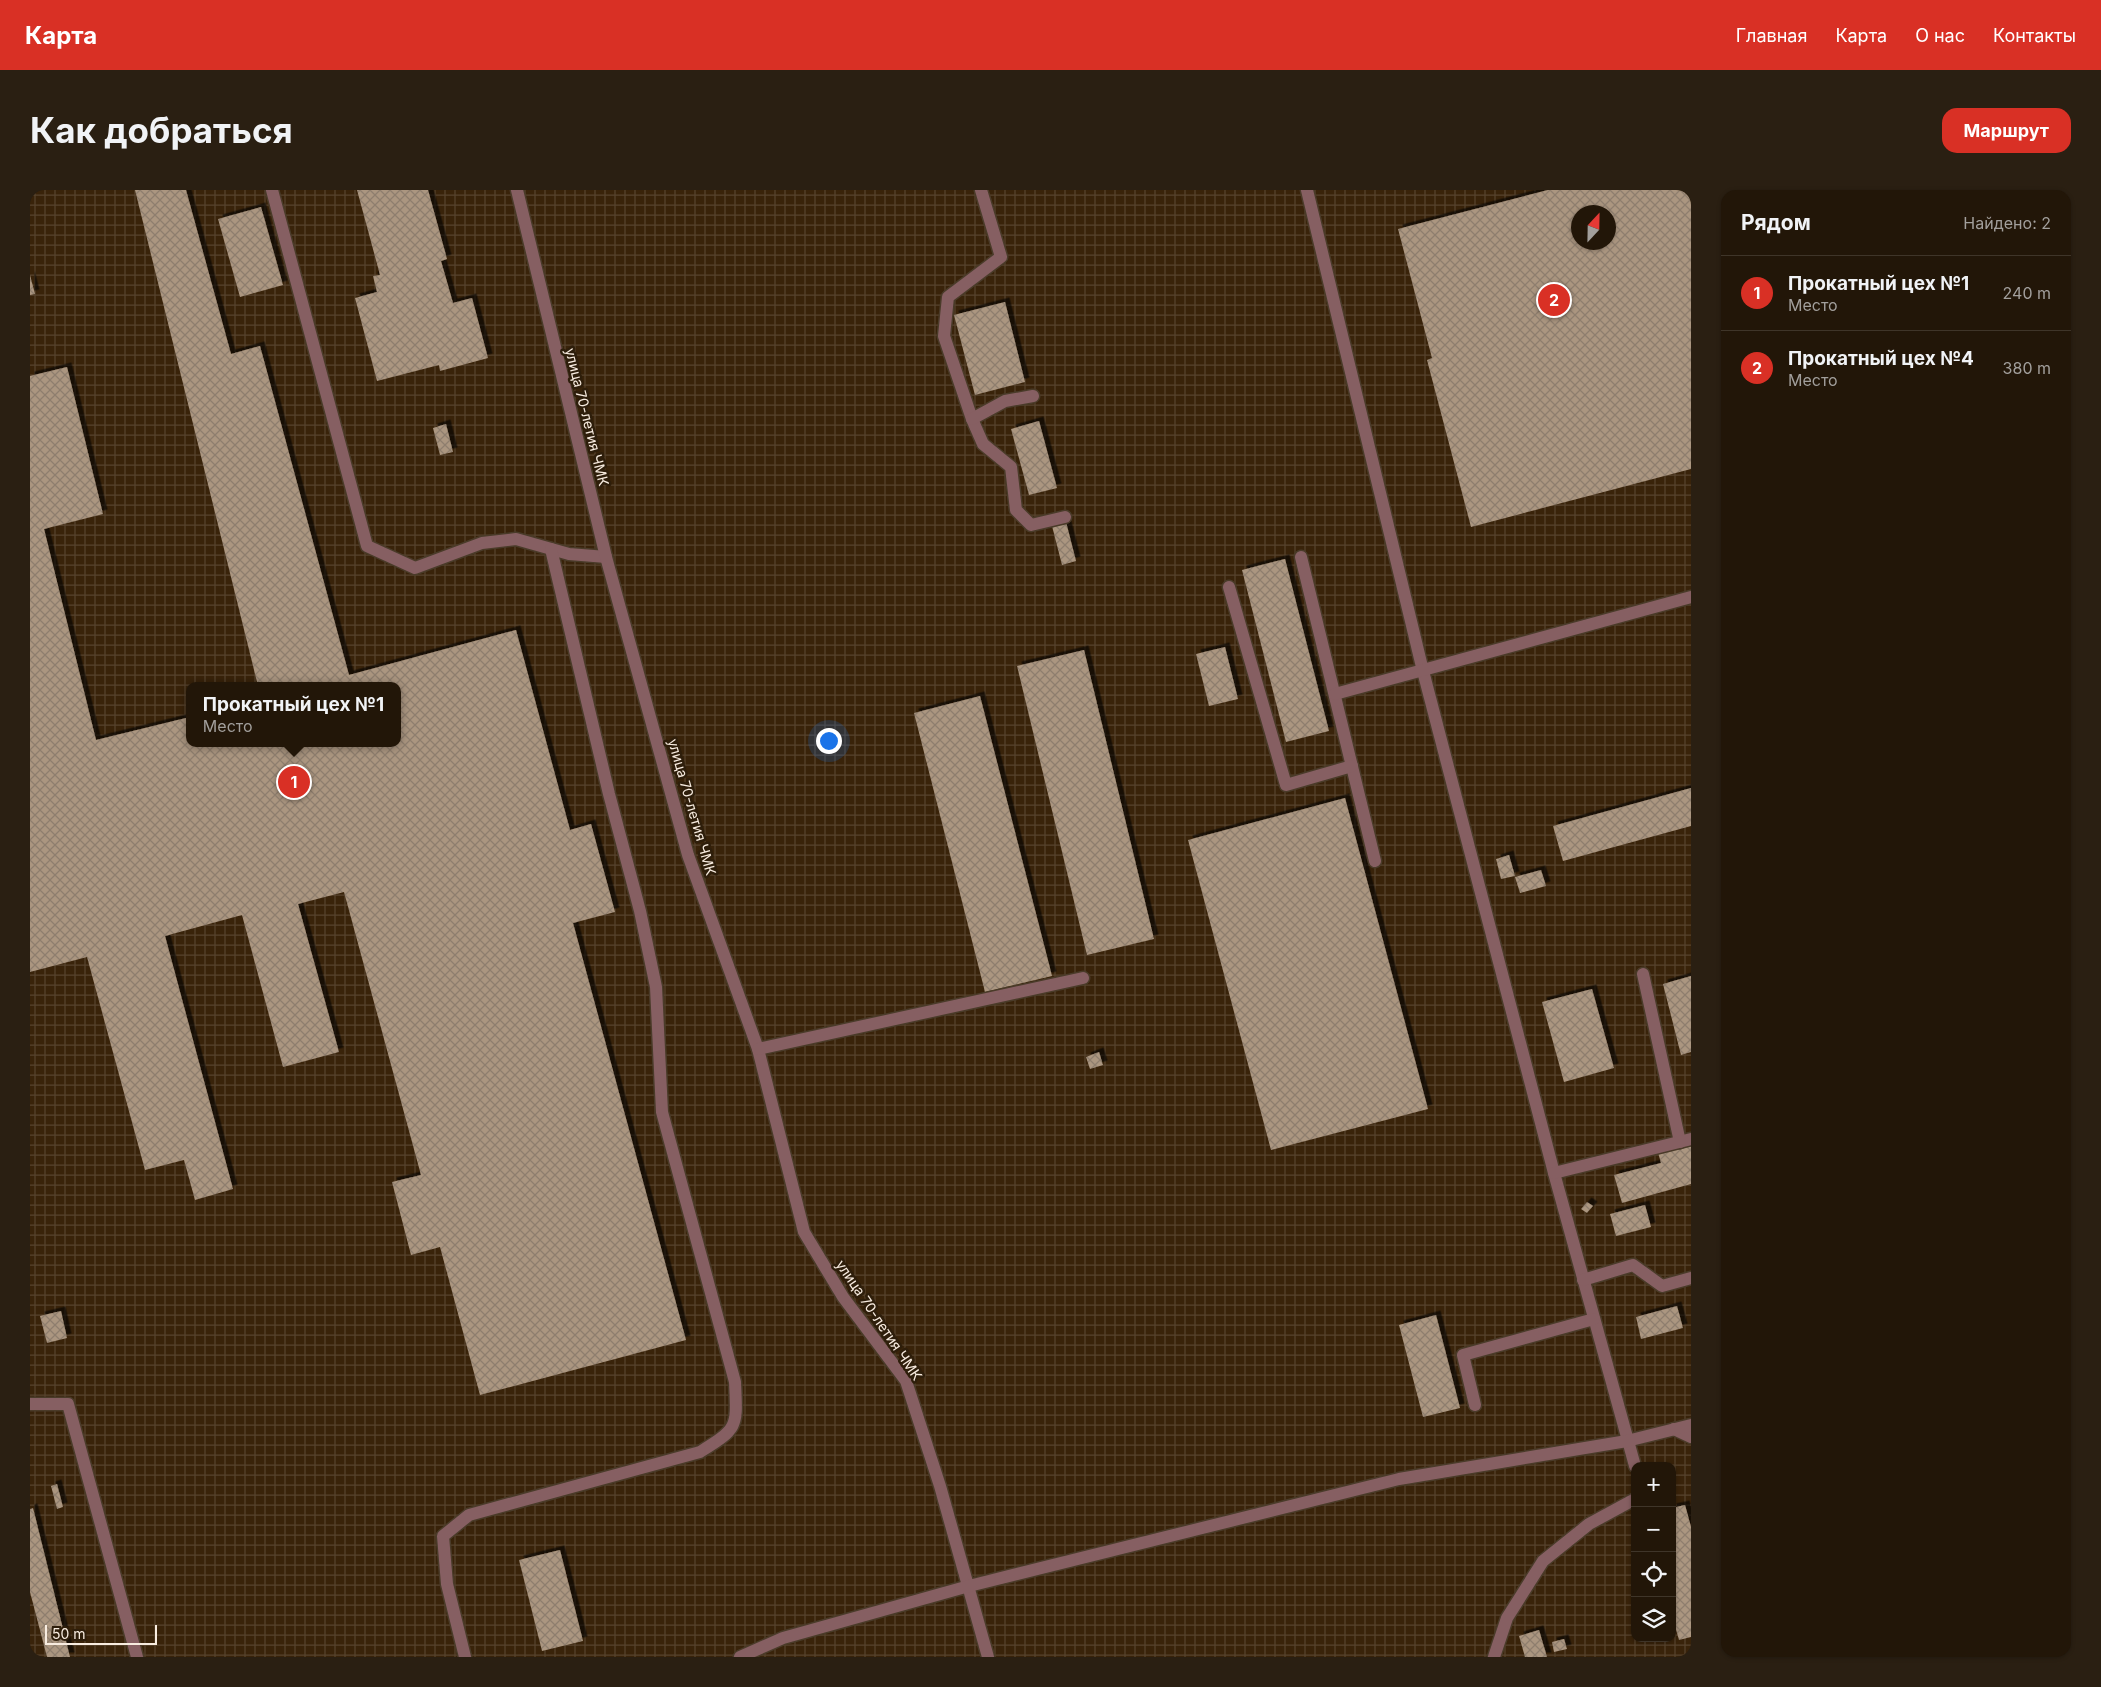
<!DOCTYPE html>
<html lang="ru">
<meta charset="utf-8">
<style>
:root{--surface:#221608;--page:#2a1f12;--text:#f1f3f6;--muted:#a29f9c;--line:#3f3529;--accent:#d93025}
body{margin:0;font-family:Inter,sans-serif;background:var(--page);color:var(--text)}
.controls{position:absolute;right:15px;bottom:15px;display:grid;overflow:hidden;border-radius:10px;box-shadow:0 1px 4px #0004}
.controls button{width:45px;height:45px;display:grid;place-items:center;padding:0;border:0;border-bottom:1px solid var(--line);background:var(--surface);color:var(--text);font:25px sans-serif}
.compass{position:absolute;left:1541px;top:15px;width:45px;height:45px;border-radius:50%;background:var(--surface);box-shadow:0 1px 4px #0004;rotate:22deg}
.scale{position:absolute;left:15px;bottom:12px;width:112px;box-sizing:border-box;padding-left:5px;border:2px solid #f8ece0;border-top:0;font-size:14px;line-height:18px;white-space:nowrap;color:#f8ece0;-webkit-text-stroke:4px #2e1e0b;paint-order:stroke}
.you{position:absolute;left:798px;top:550px;width:18px;height:18px;margin:-12px;border:4px solid #fff;border-radius:50%;background:#1a73e8;box-shadow:0 0 0 8px #1a73e833}
.badge{display:grid;place-items:center;width:32px;height:32px;border-radius:50%;background:var(--accent);color:#fff;font-size:16px;font-weight:700}
.pin{position:absolute;translate:-50% -50%;border:2px solid #fff;box-shadow:0 1px 5px #0006}
.popup{position:absolute;left:156px;top:492px;width:215px;height:65px;box-sizing:border-box;display:grid;place-content:center;border-radius:10px;background:var(--surface);filter:drop-shadow(0 1px 4px #0005);font-size:16px;white-space:nowrap;color:var(--muted)}
.popup b{font-size:19px;color:var(--text)}
.popup::after{content:'';position:absolute;left:50%;top:100%;margin-left:-10px;border:10px solid transparent;border-top-color:var(--surface)}
.list{margin:0;padding:0;list-style:none}
h2{display:flex;justify-content:space-between;align-items:center;height:65px;margin:0;padding:0 20px;font-size:21px}
h2 small{font-size:16px;font-weight:400;color:var(--muted)}
.list li{display:grid;grid-template-columns:32px 1fr auto;gap:15px;align-items:center;box-sizing:border-box;height:75px;padding:0 20px;border-top:1px solid var(--line)}
.list b{display:block;font-size:19px;white-space:nowrap}
.list p{margin:0;font-size:16px;white-space:nowrap;color:var(--muted)}
.list em{font-size:16px;font-style:normal;color:var(--muted)}
.icon{flex:none;width:28px;height:28px;fill:none;stroke:currentColor;stroke-width:2;stroke-linecap:round;stroke-linejoin:round}
.map{position:relative;flex:none;width:1661px;height:1467px;overflow:hidden;border-radius:15px}
header{display:flex;align-items:center;gap:30px;box-sizing:border-box;height:70px;padding:0 25px;background:var(--accent);color:#fff}
header strong{font-size:24px}
nav{display:flex;gap:28px;margin-inline-start:auto;font-size:18px}
.intro{display:flex;align-items:center;justify-content:space-between;box-sizing:border-box;height:120px;padding:0 30px}
h1{margin:0;font-size:35px}
.button{padding:12px 22px;border-radius:15px;background:var(--accent);color:#fff;font-size:18px;font-weight:700}
main{display:flex;gap:30px;padding:0 30px}
aside{flex:1;background:var(--surface);border-radius:15px;box-shadow:0 1px 4px #0004}
.map>svg:first-child{display:block}
.industrial{fill:url(#industrial-grid);fill-rule:evenodd}
.building{fill:url(#building-cross-hatch);fill-rule:evenodd;filter:url(#shadow)}
.lines{fill:none;stroke-linecap:round;stroke-linejoin:round}
.minor-casing{stroke:#4a3b29;stroke-width:15}
.minor{stroke:#865f62;stroke-width:12}
.labels{text-anchor:middle;stroke-width:5;stroke-linejoin:round;paint-order:stroke}
.street-label{font-size:14px;fill:#f8ece0;stroke:#2e1e0b}
</style>
<header>
<strong>Карта</strong>
<nav><a>Главная</a><a>Карта</a><a>О нас</a><a>Контакты</a></nav>
</header>
<div class="intro"><h1>Как добраться</h1><a class="button">Маршрут</a></div>
<main>
<div class="map">
<svg width="1661" height="1467" viewBox="0 0 1661 1467">
<defs>
<pattern id="industrial-grid" width="8" height="8" patternUnits="userSpaceOnUse" patternTransform="scale(1.25)"><rect width="8" height="8" fill="#39230a"/><path d="M0 4h8M4 0v8" fill="none" stroke="#56432d"/></pattern>
<pattern id="building-cross-hatch" width="8" height="8" patternUnits="userSpaceOnUse" patternTransform="scale(1.25)"><rect width="8" height="8" fill="#ab9680"/><path d="M0 0l8 8M0 8l8-8" fill="none" stroke="#8e7e6e"/></pattern>
<filter id="shadow"><feDropShadow dx="4.5" dy="-4.5" stdDeviation="0" flood-color="#0009"/></filter>
</defs>
<rect width="100%" height="100%" fill="#2e1e0b"/>
<!-- industrial -->
<path class="industrial" d="M 0,0 L 1661,0 L 1661,1467 L 0,1467 ZM 1548,22 L 1578,22 L 1578,52 L 1548,52 ZM 160,496 L 368,496 L 368,553 L 160,553 ZM 1605,1276 L 1642,1276 L 1642,1448 L 1605,1448 Z"/>
<!-- building -->
<g class="building">
<path d="M 105,0 L 156,0 L 201,164 L 230,156 L 319,485 L 486,440 L 540,640 L 561,634 L 585,722 L 543,733 L 656,1150 L 450,1205 L 410,1057 L 381,1065 L 362,992 L 391,985 L 314,702 L 268,714 L 309,862 L 253,877 L 212,725 L 135,746 L 203,999 L 165,1010 L 154,970 L 115,980 L 57,767 L 0,782 L 0,186 L 37,177 L 73,324 L 14,339 L 66,550 L 160,527 L 160,553 L 368,553 L 368,496 L 228,496 Z"/>
<path d="M 327,0 L 398,0 L 417,69 L 411,71 L 423,113 L 442,108 L 458,168 L 410,181 L 409,175 L 347,191 L 325,108 L 347,102 L 343,86 L 350,85 Z"/>
<path d="M 1518,0 L 1661,0 L 1661,279 L 1441,337 L 1397,170 L 1402,168 L 1368,39 ZM 1548,22 L 1578,22 L 1578,52 L 1548,52 Z"/>
<path d="M 231,17 L 253,95 L 210,107 L 188,29 Z"/>
<path d="M 0,85 L 5,104 L 0,105 Z"/>
<path d="M 975,112 L 995,192 L 945,205 L 924,125 Z"/>
<path d="M 1009,231 L 1027,298 L 999,305 L 981,239 Z"/>
<path d="M 416,234 L 423,262 L 410,265 L 403,238 Z"/>
<path d="M 1036,332 L 1046,371 L 1032,375 L 1022,336 Z"/>
<path d="M 1255,369 L 1299,541 L 1256,552 L 1212,380 Z"/>
<path d="M 1195,457 L 1208,509 L 1179,516 L 1166,464 Z"/>
<path d="M 1054,460 L 1124,749 L 1057,765 L 987,476 Z"/>
<path d="M 950,506 L 1022,786 L 955,802 L 884,523 Z"/>
<path d="M 1661,598 L 1661,636 L 1533,671 L 1523,636 Z"/>
<path d="M 1315,608 L 1398,919 L 1241,960 L 1158,650 Z"/>
<path d="M 1479,665 L 1485,686 L 1471,689 L 1466,669 Z"/>
<path d="M 1511,680 L 1516,696 L 1490,703 L 1485,687 Z"/>
<path d="M 1661,786 L 1661,862 L 1651,865 L 1633,794 Z"/>
<path d="M 1562,799 L 1584,878 L 1534,892 L 1512,812 Z"/>
<path d="M 1069,862 L 1073,875 L 1060,879 L 1056,867 Z"/>
<path d="M 1661,950 L 1661,994 L 1592,1013 L 1584,985 L 1631,973 L 1627,959 Z"/>
<path d="M 1557,1012 L 1563,1016 L 1557,1023 L 1551,1019 Z"/>
<path d="M 1615,1015 L 1621,1037 L 1586,1046 L 1580,1024 Z"/>
<path d="M 1647,1116 L 1653,1138 L 1611,1149 L 1606,1127 Z"/>
<path d="M 31,1121 L 37,1148 L 17,1153 L 10,1126 Z"/>
<path d="M 1406,1125 L 1430,1218 L 1393,1227 L 1369,1135 Z"/>
<path d="M 27,1294 L 33,1317 L 27,1319 L 21,1296 Z"/>
<path d="M 1655,1315 L 1661,1337 L 1661,1447 L 1649,1450 L 1642,1426 L 1642,1318 Z"/>
<path d="M 3,1318 L 40,1467 L 17,1467 L 0,1402 L 0,1319 Z"/>
<path d="M 530,1360 L 553,1451 L 512,1461 L 489,1370 Z"/>
<path d="M 1509,1440 L 1517,1467 L 1495,1467 L 1489,1446 Z"/>
<path d="M 1534,1449 L 1537,1459 L 1524,1462 L 1522,1452 Z"/>
</g>
<g class="lines">
<defs>
<g id="minor">
<path d="M 242,0 L 337,356 L 385,378 L 452,353 L 486,349 L 539,364 L 576,367"/>
<path d="M 487,0 L 576,367 L 658,665 L 728,859 L 774,1042 L 813,1107 L 876,1191 L 910,1296 L 958,1467"/>
<path d="M 951,0 L 971,67 L 918,107 L 914,146 L 942,229 L 953,254 L 981,277 L 986,320 L 1001,335 L 1035,327"/>
<path d="M 1277,0 L 1393,481 L 1524,983 L 1605,1276"/>
<path d="M 942,229 L 975,211 L 1003,206"/>
<path d="M 1271,367 L 1345,671"/>
<path d="M 1199,397 L 1256,595 L 1322,576"/>
<path d="M 1305,504 L 1661,407"/>
<path d="M 1613,784 L 1650,952"/>
<path d="M 728,859 L 1053,788"/>
<path d="M 1524,983 L 1661,949"/>
<path d="M 1553,1090 L 1603,1075 L 1632,1096 L 1661,1088"/>
<path d="M 0,1214 L 38,1214 L 107,1467"/>
<path d="M 1445,1215 L 1433,1165 L 1564,1129"/>
<path d="M 1644,1239 L 1661,1247"/>
<path d="M 435,1467 L 417,1394 L 413,1346 L 439,1325 L 670,1262 C 709,1238 707,1237 705,1192 L 632,922 L 626,797 L 610,721 L 579,604 L 521,359"/>
<path d="M 710,1467 L 753,1448 L 939,1396 L 1369,1289 L 1597,1251 L 1661,1235"/>
<path d="M 1464,1467 L 1477,1428 L 1513,1371 L 1559,1334 L 1605,1309"/>
</g>
</defs>
<!-- minor casing -->
<use href="#minor" class="minor-casing"/>
<!-- minor -->
<use href="#minor" class="minor"/>
</g>
<g class="labels">
<!-- street labels -->
<g class="street-label">
<text transform="translate(557 227) rotate(76)" y="5">улица 70-летия ЧМК</text>
<text transform="translate(662 617) rotate(74)" y="5">улица 70-летия ЧМК</text>
<text transform="translate(849 1130) rotate(56)" y="5">улица 70-летия ЧМК</text>
</g>
</g>
</svg>
<div class="controls">
<button>+</button>
<button>−</button>
<button><svg class="icon" aria-label="locate" viewBox="0 0 24 24"><circle cx="12" cy="12" r="6"/><path d="M12 2v4M12 18v4M2 12h4M18 12h4"/></svg></button>
<button><svg class="icon" aria-label="layers" viewBox="0 0 24 24"><path d="M12 4l9 5-9 5-9-5zM3 14l9 5 9-5"/></svg></button>
</div>
<svg class="compass" viewBox="-18 -18 36 36"><path d="M0-13l5 13h-10z" fill="#e53935"/><path d="M0 13l5-13h-10z" fill="#a29f9c"/></svg>
<div class="scale">50 m</div>
<div class="you"></div>
<div class="pin badge" style="left:264px;top:592px">1</div>
<div class="popup"><b>Прокатный цех №1</b>Место</div>
<div class="pin badge" style="left:1524px;top:110px">2</div>
</div>
<aside>
<h2>Рядом<small>Найдено: 2</small></h2>
<ul class="list">
<li><span class="badge">1</span><div><b>Прокатный цех №1</b><p>Место</p></div><em>240 m</em></li>
<li><span class="badge">2</span><div><b>Прокатный цех №4</b><p>Место</p></div><em>380 m</em></li>
</ul>
</aside>
</main>
